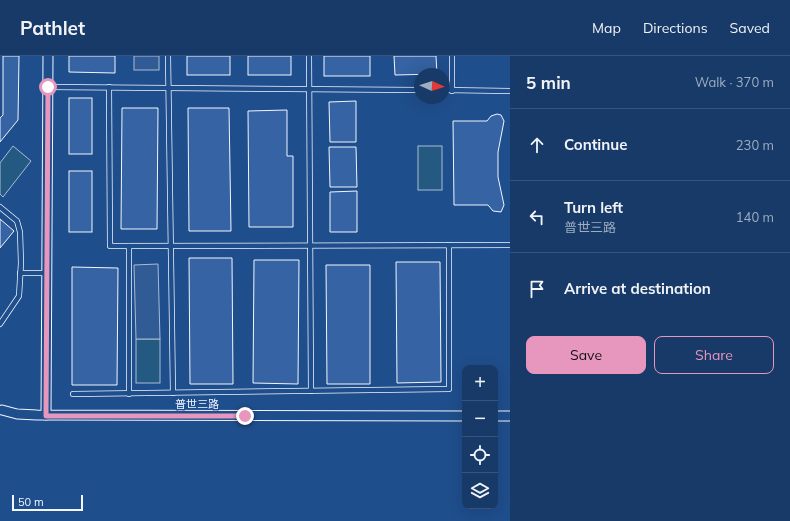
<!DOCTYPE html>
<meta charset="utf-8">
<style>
:root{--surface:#173a69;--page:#20416f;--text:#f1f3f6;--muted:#9eadc0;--line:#36547d;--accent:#e797bd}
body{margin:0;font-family:Mulish,"Noto Sans SC",sans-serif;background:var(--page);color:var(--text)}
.controls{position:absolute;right:12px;bottom:12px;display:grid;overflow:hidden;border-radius:8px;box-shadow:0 4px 16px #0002}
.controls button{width:36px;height:36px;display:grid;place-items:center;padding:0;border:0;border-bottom:1px solid var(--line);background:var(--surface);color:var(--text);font:20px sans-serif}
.compass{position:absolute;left:414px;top:12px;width:36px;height:36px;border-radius:50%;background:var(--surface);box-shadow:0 4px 16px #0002;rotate:93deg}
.scale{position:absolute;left:12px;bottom:10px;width:71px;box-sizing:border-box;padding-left:4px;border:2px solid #f2f6ff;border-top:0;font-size:11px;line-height:14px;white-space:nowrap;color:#f2f6ff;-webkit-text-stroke:3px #1f4e8c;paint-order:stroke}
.stop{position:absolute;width:12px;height:12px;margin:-9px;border:3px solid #e797bd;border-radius:50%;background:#fff}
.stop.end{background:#e797bd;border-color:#fff;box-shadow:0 1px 4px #0008}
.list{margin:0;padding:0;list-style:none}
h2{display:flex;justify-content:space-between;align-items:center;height:52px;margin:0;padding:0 16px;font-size:17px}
h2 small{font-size:13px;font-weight:400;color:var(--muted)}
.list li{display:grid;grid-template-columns:26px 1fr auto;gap:12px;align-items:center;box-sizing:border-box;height:72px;padding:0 16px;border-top:1px solid var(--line)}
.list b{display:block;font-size:15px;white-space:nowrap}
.list p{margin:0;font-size:13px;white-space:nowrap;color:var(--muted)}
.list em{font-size:13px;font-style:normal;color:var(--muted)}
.actions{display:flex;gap:8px;padding:12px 16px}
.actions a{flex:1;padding:9px 0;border:1px solid var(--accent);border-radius:8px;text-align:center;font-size:14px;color:var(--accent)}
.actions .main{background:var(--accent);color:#111}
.icon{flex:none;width:22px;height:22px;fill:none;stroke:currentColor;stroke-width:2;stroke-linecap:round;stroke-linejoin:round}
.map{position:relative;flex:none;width:510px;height:465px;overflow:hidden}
header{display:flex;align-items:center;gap:24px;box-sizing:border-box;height:56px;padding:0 20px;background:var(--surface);border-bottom:1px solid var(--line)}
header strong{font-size:19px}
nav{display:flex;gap:22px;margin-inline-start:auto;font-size:14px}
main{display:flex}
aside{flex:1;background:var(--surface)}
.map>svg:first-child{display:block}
.green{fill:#245a82;stroke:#a8bbd7}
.parking{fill:#305b95;stroke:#a8bbd7}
.building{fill:#3563a3;stroke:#f2f6ff}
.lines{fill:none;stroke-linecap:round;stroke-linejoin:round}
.lane-casing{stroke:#f2f6ff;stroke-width:6}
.street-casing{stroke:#f2f6ff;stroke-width:11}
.lane{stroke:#1f4e8c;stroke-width:4.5}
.street{stroke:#1f4e8c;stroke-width:9}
.route{stroke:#e797bd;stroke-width:5}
.labels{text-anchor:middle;stroke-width:3;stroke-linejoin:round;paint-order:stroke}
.street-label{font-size:11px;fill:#f2f6ff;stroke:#1f4e8c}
</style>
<header>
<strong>Pathlet</strong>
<nav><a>Map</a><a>Directions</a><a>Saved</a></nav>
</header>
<main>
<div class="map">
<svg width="510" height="465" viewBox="0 0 510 465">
<rect width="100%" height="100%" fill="#1f4e8c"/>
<!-- green -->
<g class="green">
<path d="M 13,90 L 31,105 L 3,141 L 0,138 L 0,107 Z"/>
<rect x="418" y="90" width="24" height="44"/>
<rect x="136" y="283" width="24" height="44"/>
</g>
<!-- parking -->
<g class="parking">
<rect x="134" y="0" width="25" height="14"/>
<path d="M 158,208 L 160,283 L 136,283 L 134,209 Z"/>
</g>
<!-- building -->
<g class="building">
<path d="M 3,0 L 19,0 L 18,64 L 0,86 L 0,62 L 3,59 Z"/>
<path d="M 69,0 L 115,0 L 115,17 L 69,16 Z"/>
<rect x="187" y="0" width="43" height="19"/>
<rect x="248" y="0" width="43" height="19"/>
<rect x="324" y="0" width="46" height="20"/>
<path d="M 394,0 L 436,0 L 437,18 L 395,19 Z"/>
<rect x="69" y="42" width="23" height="56"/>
<path d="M 356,45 L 356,86 L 330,86 L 329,46 Z"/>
<path d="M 122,52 L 158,52 L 157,173 L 121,173 Z"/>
<path d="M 188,52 L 229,52 L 231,175 L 189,175 Z"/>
<path d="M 287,54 L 287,100 L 293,100 L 293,171 L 249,171 L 248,55 Z"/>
<path d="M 497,58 L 501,59 L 504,65 L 498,96 L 498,121 L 504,149 L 501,156 L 493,155 L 488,149 L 454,149 L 453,65 L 487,65 L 491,60 Z"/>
<path d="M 329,91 L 356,91 L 357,131 L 330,131 Z"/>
<rect x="69" y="115" width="23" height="61"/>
<path d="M 357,135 L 357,176 L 330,176 L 330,136 Z"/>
<path d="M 0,163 L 14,175 L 0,192 Z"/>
<path d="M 189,202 L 232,202 L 233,328 L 190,328 Z"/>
<path d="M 254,204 L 299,204 L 298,328 L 253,327 Z"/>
<path d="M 396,206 L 440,206 L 441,326 L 397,327 Z"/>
<path d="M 326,209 L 370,209 L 370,328 L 327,328 Z"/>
<path d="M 72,211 L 118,212 L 117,329 L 72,329 Z"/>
</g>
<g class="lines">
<defs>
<g id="lane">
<path d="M 168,0 L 173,337"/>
<path d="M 309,0 L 311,335"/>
<path d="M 452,0 L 452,35"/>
<path d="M 48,31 L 420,34"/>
<path d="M 109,31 L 110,190 L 510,189"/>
<path d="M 444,34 L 510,35"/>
<path d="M 0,151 L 17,165 L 20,176 L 21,207 L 19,240 L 0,268"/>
<path d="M 129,190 L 129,338"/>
<path d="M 20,217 L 47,217"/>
<path d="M 73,338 L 449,333 L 449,189"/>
</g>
<g id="street">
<path d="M 2,354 L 17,358 L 37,359 L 465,360"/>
<path d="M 46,359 L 48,0"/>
<path d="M 495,360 L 510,360"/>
</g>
</defs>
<!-- lane casing -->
<use href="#lane" class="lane-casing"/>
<!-- street casing -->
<use href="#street" class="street-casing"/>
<!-- lane -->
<use href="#lane" class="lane"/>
<!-- street -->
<use href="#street" class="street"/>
</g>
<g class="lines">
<!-- route -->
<path class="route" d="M 48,31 L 46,360 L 245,360"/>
</g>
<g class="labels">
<!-- street labels -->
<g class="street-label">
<text x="197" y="352">普世三路</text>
</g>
</g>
</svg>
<div class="controls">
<button>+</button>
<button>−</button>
<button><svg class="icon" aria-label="locate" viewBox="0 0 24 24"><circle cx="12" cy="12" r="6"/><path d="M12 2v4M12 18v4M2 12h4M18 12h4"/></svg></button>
<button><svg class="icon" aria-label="layers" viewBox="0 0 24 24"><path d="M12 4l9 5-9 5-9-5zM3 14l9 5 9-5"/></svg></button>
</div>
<svg class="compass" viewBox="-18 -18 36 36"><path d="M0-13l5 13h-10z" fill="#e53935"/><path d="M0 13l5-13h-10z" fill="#9eadc0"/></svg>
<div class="scale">50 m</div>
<div class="stop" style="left:48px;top:31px"></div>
<div class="stop end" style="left:245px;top:360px"></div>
</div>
<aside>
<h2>5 min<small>Walk · 370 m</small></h2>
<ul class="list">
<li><svg class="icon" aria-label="ahead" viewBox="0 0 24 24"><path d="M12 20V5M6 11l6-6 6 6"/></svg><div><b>Continue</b></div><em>230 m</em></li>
<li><svg class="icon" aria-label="left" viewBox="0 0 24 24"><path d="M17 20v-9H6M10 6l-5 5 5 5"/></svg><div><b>Turn left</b><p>普世三路</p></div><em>140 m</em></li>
<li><svg class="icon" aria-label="arrive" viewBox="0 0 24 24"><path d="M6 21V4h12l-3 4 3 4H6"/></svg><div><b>Arrive at destination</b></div></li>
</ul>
<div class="actions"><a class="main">Save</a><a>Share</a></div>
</aside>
</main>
